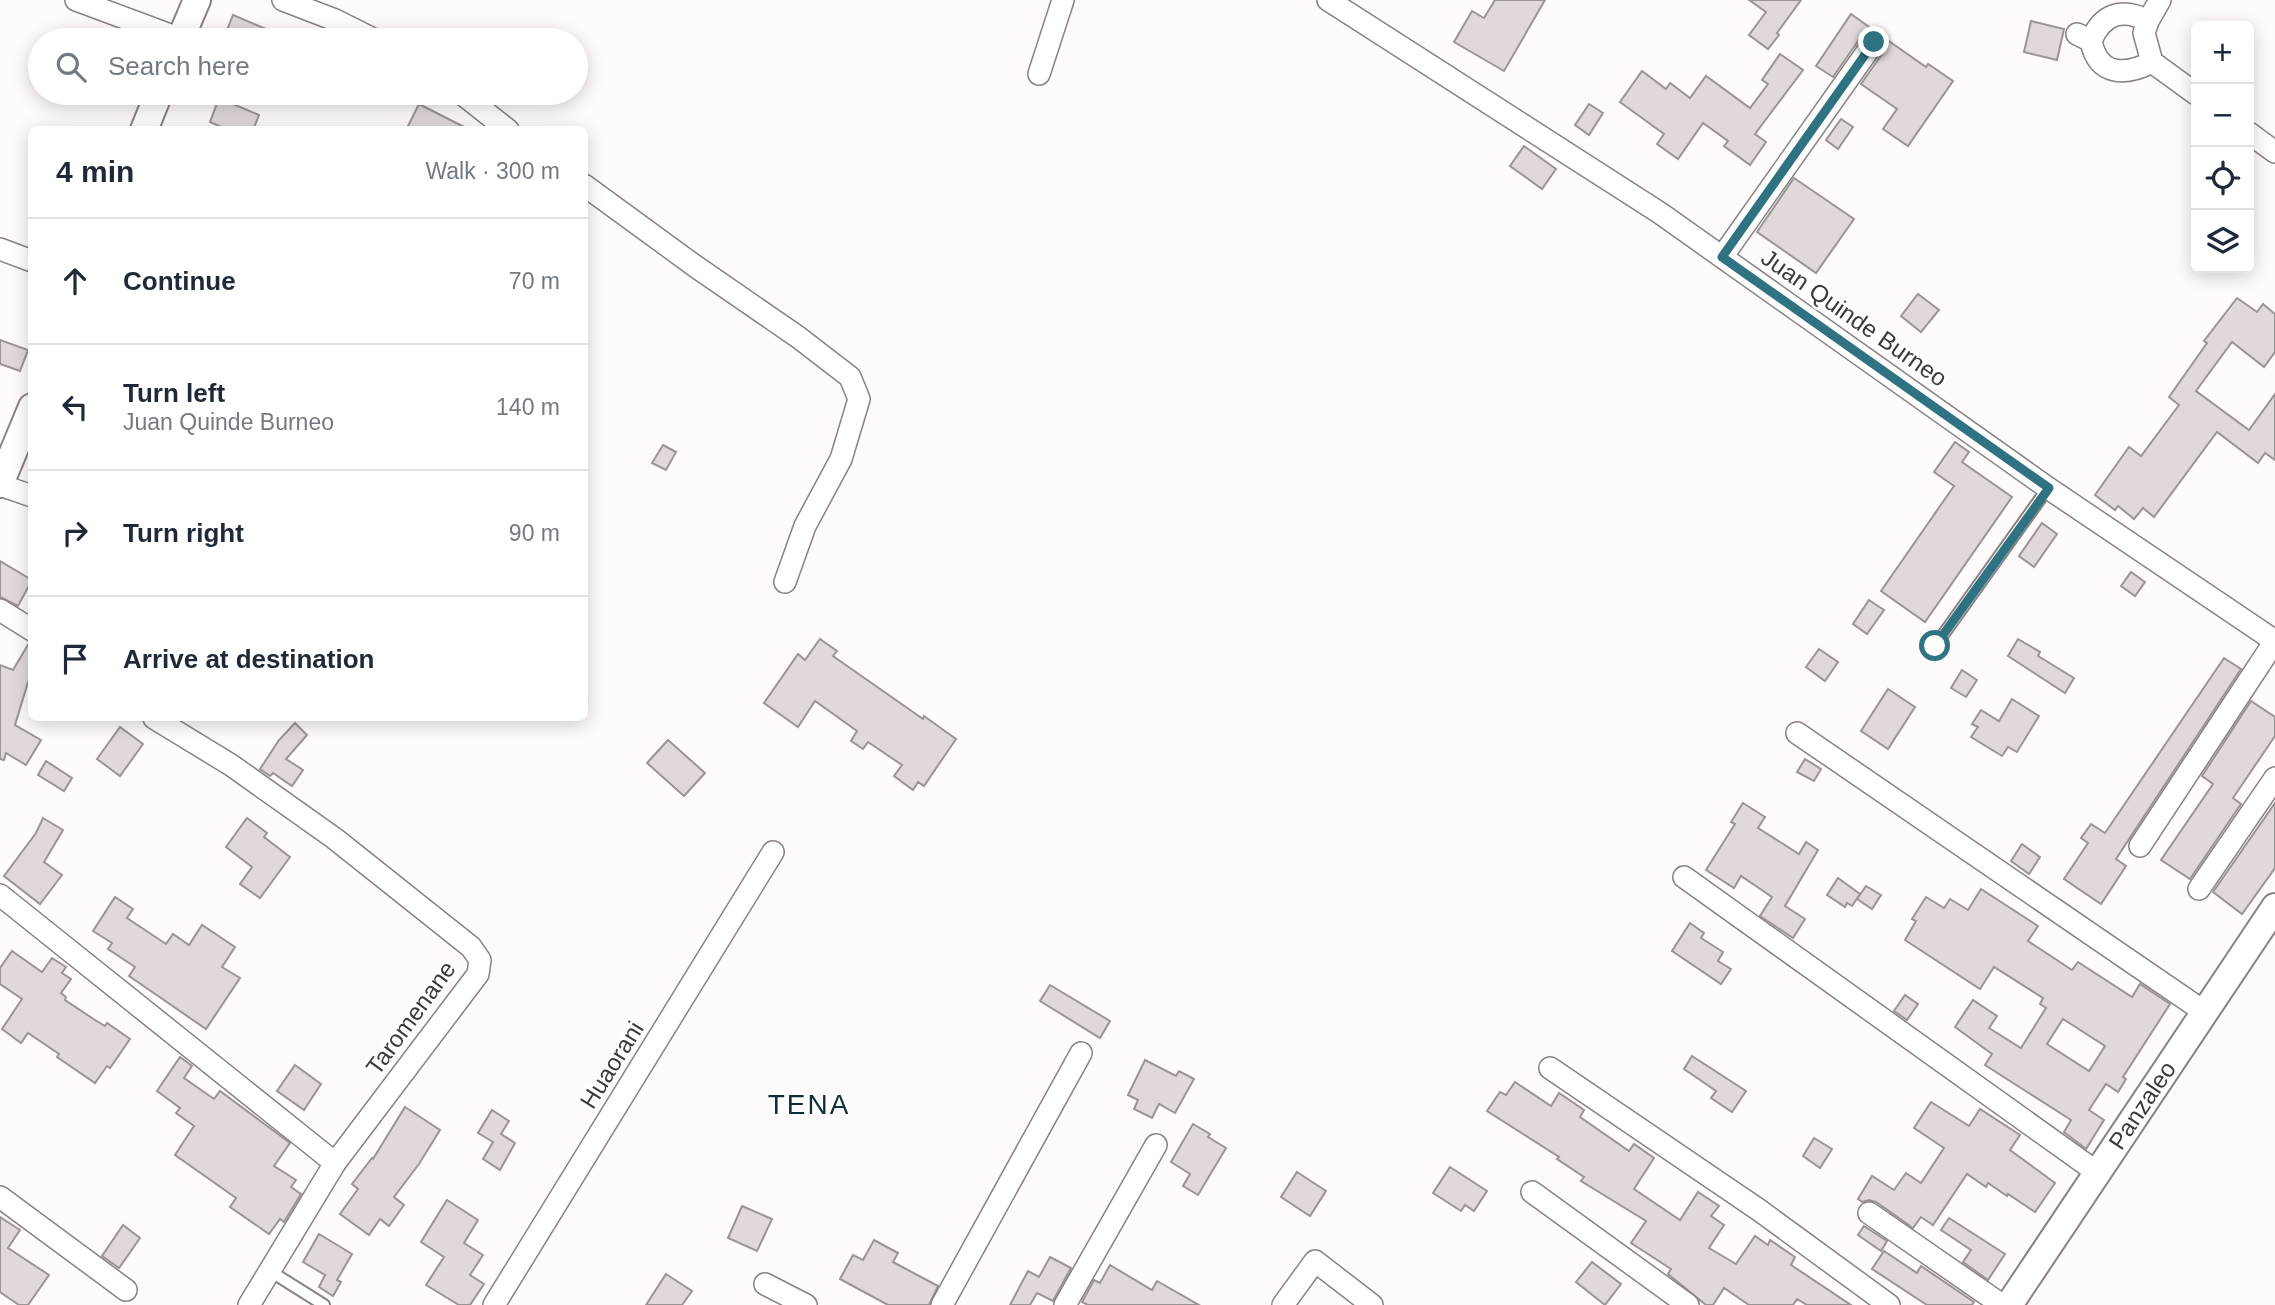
<!DOCTYPE html>
<meta charset="utf-8">
<style>
:root{--surface:#fff;--page:#f6f6f7;--text:#1f2937;--muted:#747a83;--line:#e0e1e3}
body{margin:0;font-family:Helvetica,sans-serif;background:var(--page);color:var(--text)}
.controls{position:absolute;right:21px;top:21px;display:grid;overflow:hidden;border-radius:10px;box-shadow:0 4px 18px #0003}
.controls button{width:63px;height:63px;display:grid;place-items:center;padding:0;border:0;border-bottom:2px solid var(--line);background:var(--surface);color:var(--text);font:35px sans-serif}
.stop{position:absolute;width:21px;height:21px;margin:-16px;border:5px solid #2f7383;border-radius:50%;background:#fff}
.stop.end{background:#2f7383;border-color:#fff;box-shadow:0 2px 7px #0008}
.list{margin:0;padding:0;list-style:none}
h2{display:flex;justify-content:space-between;align-items:center;height:91px;margin:0;padding:0 28px;font-size:30px}
h2 small{font-size:23px;font-weight:400;color:var(--muted)}
.list li{display:grid;grid-template-columns:46px 1fr auto;gap:21px;align-items:center;box-sizing:border-box;height:126px;padding:0 28px;border-top:2px solid var(--line)}
.list b{display:block;font-size:26px;white-space:nowrap}
.list p{margin:0;font-size:23px;white-space:nowrap;color:var(--muted)}
.list em{font-size:23px;font-style:normal;color:var(--muted)}
.icon{flex:none;width:38px;height:38px;fill:none;stroke:currentColor;stroke-width:2;stroke-linecap:round;stroke-linejoin:round}
.map{position:relative;flex:none;width:2275px;height:1305px;overflow:hidden}
.search{position:absolute;background:var(--surface);box-shadow:0 4px 18px #0003;left:28px;top:28px;width:560px;height:77px;display:flex;align-items:center;gap:18px;box-sizing:border-box;padding:0 24px;border-radius:38px;color:var(--muted);font-size:26px}
.panel{position:absolute;background:var(--surface);box-shadow:0 4px 18px #0003;left:28px;top:126px;width:560px;height:595px;border-radius:10px}
.map>svg:first-child{display:block}
.building{fill:#e0d8d9;stroke:#9b9495;stroke-width:2;fill-rule:evenodd}
.lines{fill:none;stroke-linecap:round;stroke-linejoin:round}
.service-casing{stroke:#898283;stroke-width:14}
.minor-casing{stroke:#898283;stroke-width:24}
.tertiary-casing{stroke:#898283;stroke-width:30}
.service{stroke:#fff;stroke-width:10}
.minor{stroke:#fff;stroke-width:21}
.tertiary{stroke:#fff;stroke-width:26}
.route{stroke:#2f7383;stroke-width:9}
.labels{text-anchor:middle;stroke-width:5;stroke-linejoin:round;paint-order:stroke}
.street-label{font-size:24px;fill:#3e3a3b;stroke:#fff}
.quarter-label{font-size:28px;letter-spacing:2px;fill:#0f2f37;stroke:#fff}
</style>
<div class="map">
<svg width="2275" height="1305" viewBox="0 0 2275 1305">
<rect width="100%" height="100%" fill="#fffafb"/>
<!-- building -->
<g class="building">
<path d="M 1495,0 L 1545,0 L 1504,71 L 1454,42 L 1472,11 L 1484,18 Z"/>
<path d="M 1749,0 L 1801,0 L 1777,33 L 1779,35 L 1768,49 L 1749,35 L 1766,12 Z"/>
<path d="M 1851,14 L 1872,29 L 1863,34 L 1833,77 L 1816,66 Z"/>
<path d="M 233,15 L 292,40 L 223,40 Z"/>
<path d="M 2031,21 L 2064,29 L 2057,60 L 2024,52 Z"/>
<path d="M 1886,39 L 1926,67 L 1928,64 L 1953,81 L 1908,146 L 1883,129 L 1897,109 L 1861,84 L 1885,50 Z"/>
<path d="M 1780,54 L 1803,70 L 1755,134 L 1766,142 L 1750,165 L 1724,146 L 1728,141 L 1703,123 L 1678,159 L 1657,144 L 1664,134 L 1620,102 L 1642,71 L 1666,89 L 1670,83 L 1690,98 L 1706,76 L 1750,108 L 1768,84 L 1762,80 Z"/>
<path d="M 219,98 L 259,115 L 253,130 L 228,130 L 210,122 Z"/>
<path d="M 419,104 L 470,130 L 406,130 Z"/>
<path d="M 1589,104 L 1603,113 L 1589,135 L 1575,125 Z"/>
<path d="M 1841,119 L 1853,127 L 1838,149 L 1826,140 Z"/>
<path d="M 1524,146 L 1556,169 L 1542,189 L 1510,166 Z"/>
<path d="M 1794,178 L 1854,219 L 1816,273 L 1757,232 Z"/>
<path d="M 1918,294 L 1939,310 L 1921,332 L 1901,316 Z"/>
<path d="M 2237,298 L 2257,312 L 2263,304 L 2275,314 L 2275,352 L 2264,367 L 2232,342 L 2196,391 L 2249,430 L 2275,394 L 2275,460 L 2265,453 L 2258,463 L 2217,432 L 2154,517 L 2143,508 L 2134,519 L 2118,506 L 2115,510 L 2095,495 L 2129,447 L 2141,456 L 2179,405 L 2169,397 L 2207,343 L 2204,341 Z"/>
<path d="M 0,340 L 28,350 L 20,371 L 0,364 Z"/>
<path d="M 1955,442 L 1969,452 L 1962,462 L 2012,497 L 1925,622 L 1881,591 L 1954,486 L 1934,472 Z"/>
<path d="M 663,445 L 676,452 L 666,470 L 652,463 Z"/>
<path d="M 2042,523 L 2057,534 L 2034,567 L 2019,556 Z"/>
<path d="M 0,561 L 32,580 L 18,606 L 0,597 Z"/>
<path d="M 2131,572 L 2145,582 L 2135,596 L 2121,586 Z"/>
<path d="M 1869,600 L 1884,610 L 1867,634 L 1853,624 Z"/>
<path d="M 820,639 L 837,651 L 833,656 L 923,719 L 924,716 L 956,739 L 924,786 L 918,782 L 913,790 L 894,776 L 902,765 L 868,742 L 863,749 L 851,741 L 857,731 L 815,701 L 798,727 L 764,703 L 798,654 L 805,660 Z"/>
<path d="M 2018,639 L 2040,652 L 2038,656 L 2074,678 L 2065,693 L 2008,656 Z"/>
<path d="M 29,643 L 32,643 L 32,669 L 15,725 L 41,740 L 26,765 L 6,753 L 4,760 L 0,759 L 0,665 L 13,670 Z"/>
<path d="M 1819,649 L 1838,662 L 1825,681 L 1806,667 Z"/>
<path d="M 2224,658 L 2241,669 L 2116,859 L 2126,866 L 2101,904 L 2064,879 L 2088,843 L 2081,838 L 2091,824 L 2105,833 Z"/>
<path d="M 1962,670 L 1977,680 L 1966,697 L 1951,688 Z"/>
<path d="M 1888,689 L 1915,707 L 1888,749 L 1861,731 Z"/>
<path d="M 2012,699 L 2039,716 L 2017,752 L 2008,747 L 2002,756 L 1971,737 L 1978,727 L 1972,724 L 1981,710 L 1999,721 Z"/>
<path d="M 2251,701 L 2275,717 L 2275,736 L 2233,798 L 2241,804 L 2190,879 L 2161,860 L 2213,784 L 2202,776 Z"/>
<path d="M 295,723 L 307,735 L 286,759 L 303,770 L 292,786 L 273,773 L 270,776 L 260,769 L 279,740 Z"/>
<path d="M 120,727 L 143,744 L 120,776 L 97,759 Z"/>
<path d="M 668,740 L 705,773 L 684,796 L 647,763 Z"/>
<path d="M 1805,759 L 1821,769 L 1814,781 L 1797,772 Z"/>
<path d="M 46,761 L 72,778 L 64,791 L 38,775 Z"/>
<path d="M 1743,803 L 1765,817 L 1758,828 L 1799,854 L 1806,842 L 1818,850 L 1785,906 L 1805,919 L 1793,938 L 1760,916 L 1772,897 L 1741,876 L 1734,888 L 1706,870 L 1735,824 L 1731,822 Z"/>
<path d="M 2275,803 L 2275,868 L 2242,914 L 2213,892 Z"/>
<path d="M 43,818 L 63,830 L 44,862 L 62,875 L 40,904 L 4,876 L 36,833 Z"/>
<path d="M 247,818 L 267,833 L 264,837 L 290,857 L 260,898 L 240,884 L 252,867 L 226,847 Z"/>
<path d="M 2022,844 L 2040,857 L 2029,874 L 2011,861 Z"/>
<path d="M 1838,878 L 1860,894 L 1852,906 L 1847,903 L 1845,907 L 1827,895 Z"/>
<path d="M 1866,886 L 1881,895 L 1872,909 L 1857,899 Z"/>
<path d="M 1981,889 L 2038,926 L 2028,941 L 2072,970 L 2078,962 L 2132,997 L 2140,984 L 2170,1004 L 2123,1077 L 2126,1079 L 2118,1092 L 2106,1084 L 2089,1110 L 2104,1120 L 2086,1149 L 2064,1132 L 2071,1120 L 1985,1065 L 1992,1054 L 1955,1027 L 1973,1000 L 1997,1016 L 1989,1028 L 2021,1048 L 2046,1008 L 2040,1004 L 2043,998 L 1994,967 L 1980,989 L 1905,940 L 1916,921 L 1912,919 L 1926,897 L 1944,908 L 1950,899 L 1968,910 ZM 2063,1019 L 2105,1046 L 2089,1071 L 2047,1044 Z"/>
<path d="M 115,897 L 133,909 L 127,918 L 166,944 L 173,934 L 189,945 L 202,925 L 235,947 L 222,967 L 240,978 L 206,1029 L 129,976 L 135,967 L 108,949 L 112,943 L 93,931 Z"/>
<path d="M 1690,923 L 1704,933 L 1701,938 L 1723,952 L 1718,961 L 1731,969 L 1721,984 L 1672,951 Z"/>
<path d="M 12,951 L 42,972 L 52,958 L 66,967 L 62,973 L 71,979 L 61,993 L 66,997 L 65,1000 L 95,1020 L 105,1026 L 107,1023 L 130,1039 L 110,1068 L 107,1066 L 95,1083 L 57,1057 L 59,1054 L 28,1033 L 21,1043 L 2,1029 L 22,999 L 0,984 L 0,968 Z"/>
<path d="M 1050,985 L 1110,1021 L 1100,1038 L 1040,1001 Z"/>
<path d="M 1905,995 L 1918,1004 L 1907,1020 L 1894,1011 Z"/>
<path d="M 1692,1056 L 1746,1091 L 1732,1112 L 1711,1098 L 1716,1091 L 1684,1069 Z"/>
<path d="M 180,1057 L 192,1066 L 184,1078 L 214,1099 L 220,1091 L 290,1143 L 274,1166 L 296,1180 L 291,1187 L 301,1194 L 284,1222 L 280,1219 L 269,1234 L 230,1207 L 236,1198 L 175,1155 L 194,1126 L 176,1113 L 180,1108 L 157,1091 Z"/>
<path d="M 1145,1060 L 1176,1076 L 1179,1071 L 1194,1079 L 1175,1113 L 1159,1104 L 1152,1118 L 1134,1109 L 1138,1100 L 1128,1095 Z"/>
<path d="M 295,1065 L 321,1084 L 304,1110 L 277,1091 Z"/>
<path d="M 1515,1082 L 1551,1106 L 1559,1093 L 1584,1110 L 1580,1117 L 1629,1151 L 1634,1144 L 1654,1158 L 1634,1189 L 1680,1220 L 1698,1192 L 1719,1206 L 1711,1216 L 1724,1225 L 1709,1248 L 1736,1264 L 1755,1236 L 1768,1245 L 1770,1240 L 1795,1257 L 1791,1265 L 1851,1305 L 1807,1305 L 1797,1299 L 1793,1305 L 1749,1305 L 1724,1288 L 1713,1305 L 1706,1305 L 1668,1274 L 1671,1269 L 1631,1243 L 1646,1221 L 1581,1181 L 1584,1177 L 1557,1159 L 1559,1157 L 1487,1111 L 1500,1092 L 1506,1095 Z"/>
<path d="M 1931,1102 L 1969,1126 L 1980,1109 L 2020,1135 L 2010,1150 L 2055,1183 L 2035,1212 L 2008,1194 L 2007,1196 L 1988,1183 L 1986,1187 L 1967,1174 L 1933,1225 L 1921,1217 L 1913,1228 L 1876,1202 L 1869,1200 L 1862,1202 L 1858,1199 L 1872,1176 L 1894,1190 L 1906,1173 L 1921,1183 L 1944,1148 L 1914,1128 Z"/>
<path d="M 405,1107 L 440,1130 L 419,1164 L 394,1197 L 404,1205 L 389,1226 L 380,1219 L 369,1235 L 340,1214 L 358,1189 L 352,1184 L 372,1158 L 373,1159 Z"/>
<path d="M 492,1110 L 509,1121 L 501,1134 L 515,1143 L 500,1170 L 483,1159 L 493,1142 L 478,1133 Z"/>
<path d="M 1193,1124 L 1210,1134 L 1208,1137 L 1226,1148 L 1198,1195 L 1183,1186 L 1190,1174 L 1171,1162 Z"/>
<path d="M 1814,1138 L 1832,1149 L 1820,1168 L 1803,1156 Z"/>
<path d="M 1450,1167 L 1487,1191 L 1474,1211 L 1465,1205 L 1461,1211 L 1433,1193 Z"/>
<path d="M 1297,1172 L 1326,1191 L 1310,1216 L 1281,1197 Z"/>
<path d="M 447,1200 L 478,1220 L 464,1243 L 483,1255 L 470,1275 L 484,1284 L 470,1305 L 459,1305 L 426,1285 L 444,1257 L 421,1242 Z"/>
<path d="M 742,1206 L 772,1219 L 757,1251 L 728,1238 Z"/>
<path d="M 0,1217 L 20,1230 L 8,1248 L 49,1275 L 28,1305 L 19,1305 L 0,1292 Z"/>
<path d="M 1949,1218 L 2005,1254 L 1988,1280 L 1963,1262 L 1971,1250 L 1941,1230 Z"/>
<path d="M 123,1225 L 140,1238 L 119,1268 L 102,1256 Z"/>
<path d="M 1864,1226 L 1887,1241 L 1881,1251 L 1858,1235 Z"/>
<path d="M 319,1234 L 352,1254 L 337,1280 L 341,1282 L 333,1296 L 319,1287 L 325,1275 L 303,1262 Z"/>
<path d="M 874,1240 L 898,1253 L 893,1262 L 938,1286 L 929,1305 L 888,1305 L 840,1279 L 853,1255 L 863,1260 Z"/>
<path d="M 1884,1251 L 1917,1273 L 1921,1266 L 1974,1302 L 1972,1305 L 1927,1305 L 1872,1269 Z"/>
<path d="M 1050,1257 L 1071,1268 L 1053,1301 L 1037,1293 L 1030,1305 L 1010,1305 L 1028,1271 L 1039,1277 Z"/>
<path d="M 1592,1262 L 1621,1284 L 1605,1305 L 1576,1282 Z"/>
<path d="M 1110,1265 L 1152,1290 L 1157,1281 L 1199,1305 L 1088,1305 L 1082,1302 L 1094,1280 L 1100,1283 Z"/>
<path d="M 666,1274 L 692,1291 L 682,1305 L 646,1305 Z"/>
</g>
<g class="lines">
<defs>
<g id="service">
<path d="M 1935,646 L 2048,488"/>
<path d="M 270,1271 L 324,1305"/>
</g>
<g id="minor">
<path d="M 76,0 L 181,39"/>
<path d="M 283,0 L 335,20 L 375,40"/>
<path d="M 1328,0 L 1660,213 L 2048,488 L 2275,641"/>
<path d="M 2160,0 L 2148,21 L 2144,33 L 2152,62 L 2196,94"/>
<path d="M 2077,34 L 2091,41 C 2098,76 2125,76 2152,62"/>
<path d="M 2091,41 C 2102,14 2122,7 2148,21"/>
<path d="M 1039,74 L 1063,0"/>
<path d="M 461,93 L 508,130"/>
<path d="M 2249,133 L 2275,152"/>
<path d="M 584,185 L 695,266 L 798,337 L 850,377 L 859,399 L 841,459 L 805,526 L 785,582"/>
<path d="M 0,249 L 32,261"/>
<path d="M 1722,257 L 1874,42"/>
<path d="M 0,485 L 32,496"/>
<path d="M 0,610 L 32,630"/>
<path d="M 154,718 L 231,765 L 334,838 L 471,947 L 480,960 L 478,974 L 335,1163 L 249,1305"/>
<path d="M 1797,733 L 2206,1013"/>
<path d="M 2140,846 L 2275,641"/>
<path d="M 1684,877 L 2098,1173"/>
<path d="M 2199,889 L 2275,778"/>
<path d="M 0,895 L 335,1163"/>
<path d="M 1550,1068 L 1759,1210 L 1889,1305"/>
<path d="M 1532,1192 L 1688,1305"/>
<path d="M 0,1197 L 126,1290"/>
<path d="M 1869,1213 L 2002,1305"/>
<path d="M 765,1284 L 806,1305"/>
<path d="M 494,1305 L 773,852"/>
<path d="M 942,1305 L 1081,1053"/>
<path d="M 1065,1305 L 1156,1145"/>
<path d="M 1283,1305 L 1315,1261 L 1372,1305"/>
</g>
<g id="tertiary">
<path d="M 180,40 L 197,0"/>
<path d="M 144,130 L 159,93"/>
<path d="M 0,484 L 32,407"/>
<path id="s1" d="M 2009,1305 L 2275,907"/>
</g>
</defs>
<!-- service casing -->
<use href="#service" class="service-casing"/>
<!-- minor casing -->
<use href="#minor" class="minor-casing"/>
<!-- tertiary casing -->
<use href="#tertiary" class="tertiary-casing"/>
<!-- service -->
<use href="#service" class="service"/>
<!-- minor -->
<use href="#minor" class="minor"/>
<!-- tertiary -->
<use href="#tertiary" class="tertiary"/>
</g>
<g class="lines">
<!-- route -->
<path class="route" d="M 1874,42 L 1722,257 L 2049,488 L 1935,646"/>
</g>
<g class="labels">
<!-- street labels -->
<g class="street-label">
<text transform="translate(1854 318) rotate(35)" y="8">Juan Quinde Burneo</text>
<text transform="translate(411 1018) rotate(-54)" y="8">Taromenane</text>
<text transform="translate(612 1065) rotate(-58)" y="8">Huaorani</text>
<text dy="8" stroke="none"><textPath href="#s1" startOffset="240">Panzaleo</textPath></text>
</g>
<!-- quarter labels -->
<g class="quarter-label">
<text x="809" y="1114">TENA</text>
</g>
</g>
</svg>
<div class="controls">
<button>+</button>
<button>−</button>
<button><svg class="icon" aria-label="locate" viewBox="0 0 24 24"><circle cx="12" cy="12" r="6"/><path d="M12 2v4M12 18v4M2 12h4M18 12h4"/></svg></button>
<button><svg class="icon" aria-label="layers" viewBox="0 0 24 24"><path d="M12 4l9 5-9 5-9-5zM3 14l9 5 9-5"/></svg></button>
</div>
<div class="stop" style="left:1935px;top:646px"></div>
<div class="stop end" style="left:1874px;top:42px"></div>
<div class="search"><svg class="icon" aria-label="search" viewBox="0 0 24 24"><circle cx="10" cy="10" r="6"/><path d="M15 15l6 6"/></svg>Search here</div>
<section class="panel">
<h2>4 min<small>Walk · 300 m</small></h2>
<ul class="list">
<li><svg class="icon" aria-label="ahead" viewBox="0 0 24 24"><path d="M12 20V5M6 11l6-6 6 6"/></svg><div><b>Continue</b></div><em>70 m</em></li>
<li><svg class="icon" aria-label="left" viewBox="0 0 24 24"><path d="M17 20v-9H6M10 6l-5 5 5 5"/></svg><div><b>Turn left</b><p>Juan Quinde Burneo</p></div><em>140 m</em></li>
<li><svg class="icon" aria-label="right" viewBox="0 0 24 24"><path d="M7 20v-9h11M14 6l5 5-5 5"/></svg><div><b>Turn right</b></div><em>90 m</em></li>
<li><svg class="icon" aria-label="arrive" viewBox="0 0 24 24"><path d="M6 21V4h12l-3 4 3 4H6"/></svg><div><b>Arrive at destination</b></div></li>
</ul>
</section>
</div>
